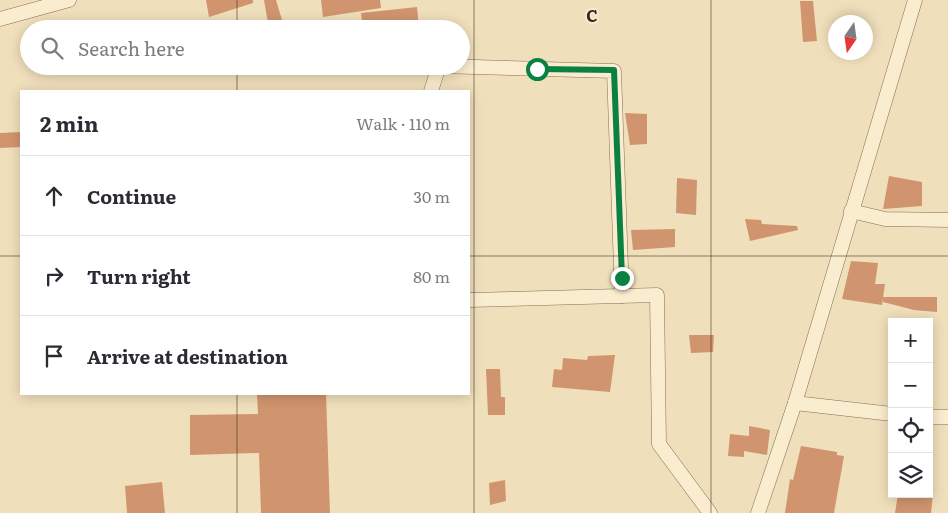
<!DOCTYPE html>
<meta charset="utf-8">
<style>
:root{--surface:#fff;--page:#f2f2f3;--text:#2b2b33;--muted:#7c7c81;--line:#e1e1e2}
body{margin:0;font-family:Literata,serif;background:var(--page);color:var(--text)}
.controls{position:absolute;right:15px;bottom:15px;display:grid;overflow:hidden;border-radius:0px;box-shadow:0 2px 12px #0003}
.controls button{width:45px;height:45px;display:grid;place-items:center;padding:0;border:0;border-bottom:1px solid var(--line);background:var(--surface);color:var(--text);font:25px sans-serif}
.compass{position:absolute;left:828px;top:15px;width:45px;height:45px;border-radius:50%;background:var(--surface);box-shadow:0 2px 12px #0003;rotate:193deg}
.stop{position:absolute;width:15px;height:15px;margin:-11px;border:4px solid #0b8043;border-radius:50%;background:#fff}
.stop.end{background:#0b8043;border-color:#fff;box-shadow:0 1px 5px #0008}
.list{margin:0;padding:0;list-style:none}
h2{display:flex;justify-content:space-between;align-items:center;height:65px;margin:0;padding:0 20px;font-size:21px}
h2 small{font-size:16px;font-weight:400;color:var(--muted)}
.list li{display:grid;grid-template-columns:32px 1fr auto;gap:15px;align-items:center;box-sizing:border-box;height:80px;padding:0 20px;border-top:1px solid var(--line)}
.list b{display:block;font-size:19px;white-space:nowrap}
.list em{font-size:16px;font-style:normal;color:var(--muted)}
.icon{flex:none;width:28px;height:28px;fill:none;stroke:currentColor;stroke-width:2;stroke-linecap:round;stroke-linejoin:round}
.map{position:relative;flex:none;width:948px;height:513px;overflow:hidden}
.search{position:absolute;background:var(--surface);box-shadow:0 2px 12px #0003;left:20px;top:20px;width:450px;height:55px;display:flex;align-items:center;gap:12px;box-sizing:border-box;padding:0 18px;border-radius:28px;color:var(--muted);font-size:19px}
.panel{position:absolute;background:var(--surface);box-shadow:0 2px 12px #0003;left:20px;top:90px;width:450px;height:305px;border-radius:0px}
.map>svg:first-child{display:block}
.building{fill:#d0956f}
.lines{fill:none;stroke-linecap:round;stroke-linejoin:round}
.street-casing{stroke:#876e54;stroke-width:15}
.street{stroke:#faeccf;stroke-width:14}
.route{stroke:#0b8043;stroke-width:6}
.grid{fill:none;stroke:#36271a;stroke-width:1;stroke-opacity:0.55}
.grid-label{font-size:16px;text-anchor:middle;font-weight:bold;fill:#36271a;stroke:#f7e9cb;stroke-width:4;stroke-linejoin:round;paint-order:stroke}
</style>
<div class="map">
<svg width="948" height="513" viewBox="0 0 948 513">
<rect width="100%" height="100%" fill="#f0dfbb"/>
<!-- building -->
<g class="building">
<path d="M 206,0 L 253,0 L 253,3 L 209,17 Z"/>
<path d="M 264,0 L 276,0 L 282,20 L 268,23 Z"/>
<path d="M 321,0 L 380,0 L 381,8 L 323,17 Z"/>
<path d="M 800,1 L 813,1 L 817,41 L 803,42 Z"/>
<path d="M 417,7 L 419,29 L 363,29 L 361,13 Z"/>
<path d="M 625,113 L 647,114 L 647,144 L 630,145 Z"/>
<path d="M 21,132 L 21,147 L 0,148 L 0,133 Z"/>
<path d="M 889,176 L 922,182 L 922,206 L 883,209 Z"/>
<path d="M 677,178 L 697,180 L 696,215 L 676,213 Z"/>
<path d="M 745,219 L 761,220 L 762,224 L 797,226 L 798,230 L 750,241 Z"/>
<path d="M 675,229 L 675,247 L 633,250 L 631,230 Z"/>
<path d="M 851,261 L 878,263 L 875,284 L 885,284 L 882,305 L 842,299 Z"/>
<path d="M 883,297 L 937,297 L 937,312 L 914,310 L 883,302 Z"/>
<path d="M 689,335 L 714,335 L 713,352 L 691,353 Z"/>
<path d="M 615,355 L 610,392 L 552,387 L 554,369 L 562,370 L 563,358 L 587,360 L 588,356 Z"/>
<path d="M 486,369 L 500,369 L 501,397 L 505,397 L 505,415 L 488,415 Z"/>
<path d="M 257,394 L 326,394 L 330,513 L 261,513 L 259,453 L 190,455 L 190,415 L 258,414 Z"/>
<path d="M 749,426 L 770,430 L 767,455 L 744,451 L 744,457 L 728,456 L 730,434 L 749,436 Z"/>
<path d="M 801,446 L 837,452 L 837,455 L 844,456 L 834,513 L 785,513 L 790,479 L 793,480 Z"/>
<path d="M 505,480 L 506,501 L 490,505 L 489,483 Z"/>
<path d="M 162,482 L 165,513 L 127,513 L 125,486 Z"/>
<path d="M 898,494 L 933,494 L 931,513 L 895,513 Z"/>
</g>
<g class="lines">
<defs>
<g id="street">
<path d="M 0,19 L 69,0"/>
<path d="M 440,66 L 614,71 L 622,296"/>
<path d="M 431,91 L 439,66"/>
<path d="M 851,211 L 885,219 L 948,220"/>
<path d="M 469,300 L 657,295 L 659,444 L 710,513"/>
<path d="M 795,403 L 892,414"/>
<path d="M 929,417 L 948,417"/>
<path d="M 758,513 L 795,403 L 915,0"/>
</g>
</defs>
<!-- street casing -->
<use href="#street" class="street-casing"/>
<!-- street -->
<use href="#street" class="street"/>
</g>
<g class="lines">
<!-- route -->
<path class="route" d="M 537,69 L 614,70 L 622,278"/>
</g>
<!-- grid -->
<path class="grid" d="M 237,0 L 237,29M 474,0 L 474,513M 711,0 L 711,513M 237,66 L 237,91M 0,256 L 21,256M 469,256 L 948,256M 237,394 L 237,513"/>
<g class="grid-label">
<text x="592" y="22">C</text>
</g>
</svg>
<div class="controls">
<button>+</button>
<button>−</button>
<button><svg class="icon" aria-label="locate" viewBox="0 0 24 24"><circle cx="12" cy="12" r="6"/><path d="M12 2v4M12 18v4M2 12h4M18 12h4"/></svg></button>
<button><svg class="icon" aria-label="layers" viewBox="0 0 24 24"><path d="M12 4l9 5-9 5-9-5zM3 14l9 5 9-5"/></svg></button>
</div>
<svg class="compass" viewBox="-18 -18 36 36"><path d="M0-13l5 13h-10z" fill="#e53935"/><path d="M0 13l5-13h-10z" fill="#7c7c81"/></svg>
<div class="stop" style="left:537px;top:69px"></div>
<div class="stop end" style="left:622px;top:278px"></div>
<div class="search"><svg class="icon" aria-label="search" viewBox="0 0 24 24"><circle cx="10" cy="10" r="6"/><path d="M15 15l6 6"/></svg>Search here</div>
<section class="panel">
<h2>2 min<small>Walk · 110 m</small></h2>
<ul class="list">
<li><svg class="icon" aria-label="ahead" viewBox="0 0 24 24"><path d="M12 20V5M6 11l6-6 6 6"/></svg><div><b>Continue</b></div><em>30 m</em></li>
<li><svg class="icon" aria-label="right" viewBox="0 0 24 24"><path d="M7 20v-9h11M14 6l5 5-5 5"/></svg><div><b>Turn right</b></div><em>80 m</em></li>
<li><svg class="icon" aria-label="arrive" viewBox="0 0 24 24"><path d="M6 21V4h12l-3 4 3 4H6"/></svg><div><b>Arrive at destination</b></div></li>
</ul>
</section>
</div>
